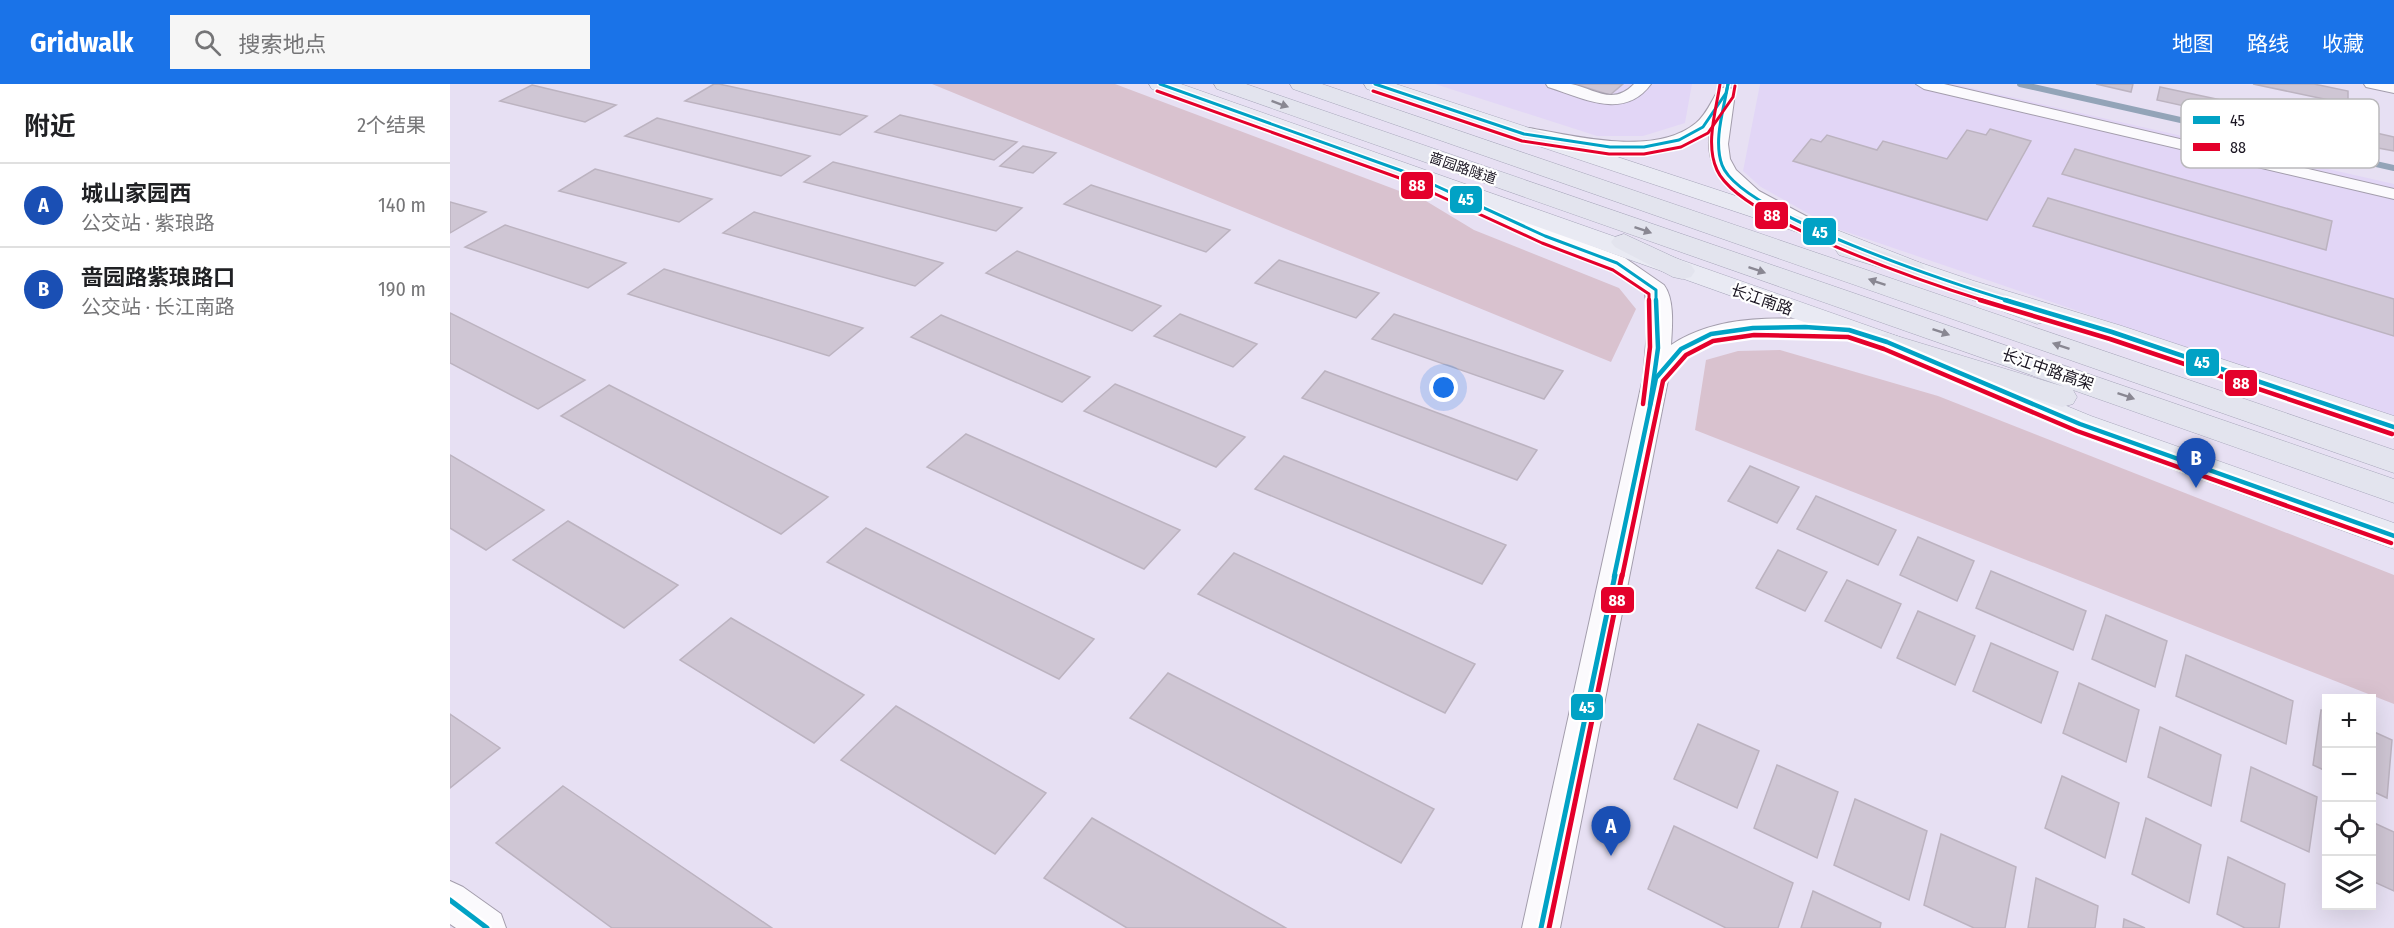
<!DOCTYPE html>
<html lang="zh">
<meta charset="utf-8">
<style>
:root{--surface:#fff;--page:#f6f6f6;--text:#202124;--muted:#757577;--line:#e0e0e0;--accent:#1a73e8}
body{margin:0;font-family:"Fira Sans Condensed","Noto Sans SC",sans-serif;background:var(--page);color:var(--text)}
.controls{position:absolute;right:18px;bottom:18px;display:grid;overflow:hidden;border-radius:0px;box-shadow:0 6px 24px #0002}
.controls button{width:54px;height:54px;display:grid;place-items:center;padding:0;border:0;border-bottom:2px solid var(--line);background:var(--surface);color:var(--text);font:30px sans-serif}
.you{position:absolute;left:994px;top:304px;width:21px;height:21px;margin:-15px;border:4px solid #fff;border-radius:50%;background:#1a73e8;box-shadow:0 0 0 9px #1a73e833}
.badge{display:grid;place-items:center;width:39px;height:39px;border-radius:50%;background:var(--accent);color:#fff;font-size:20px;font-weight:700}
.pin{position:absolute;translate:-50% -50px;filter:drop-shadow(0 2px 3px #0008)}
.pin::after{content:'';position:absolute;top:32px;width:21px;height:18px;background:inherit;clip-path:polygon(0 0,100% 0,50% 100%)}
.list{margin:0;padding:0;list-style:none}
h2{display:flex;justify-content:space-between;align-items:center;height:78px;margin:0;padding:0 24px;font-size:26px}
h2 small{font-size:20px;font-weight:400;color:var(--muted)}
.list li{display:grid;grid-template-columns:39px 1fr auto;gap:18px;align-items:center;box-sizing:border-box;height:84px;padding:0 24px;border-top:2px solid var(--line)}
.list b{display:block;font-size:22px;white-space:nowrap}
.list p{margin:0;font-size:20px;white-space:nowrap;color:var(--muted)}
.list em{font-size:20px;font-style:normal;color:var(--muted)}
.icon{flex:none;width:33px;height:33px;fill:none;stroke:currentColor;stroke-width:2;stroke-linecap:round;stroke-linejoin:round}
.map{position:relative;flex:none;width:1944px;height:844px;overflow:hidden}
header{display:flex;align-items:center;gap:36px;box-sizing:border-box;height:84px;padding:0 30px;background:var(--accent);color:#fff}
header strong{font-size:28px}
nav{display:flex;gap:33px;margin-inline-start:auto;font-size:21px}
.search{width:420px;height:54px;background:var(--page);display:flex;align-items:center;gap:15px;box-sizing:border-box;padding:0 21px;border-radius:0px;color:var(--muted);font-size:22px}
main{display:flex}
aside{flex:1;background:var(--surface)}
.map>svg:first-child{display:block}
.built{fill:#e2d6f6}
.green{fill:#d9c2cf}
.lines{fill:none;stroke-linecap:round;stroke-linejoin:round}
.stream{stroke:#93a4b8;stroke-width:6}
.building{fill:#cfc6d4;stroke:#bcb3c0;stroke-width:1.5}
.minor-casing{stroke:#a39dac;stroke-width:2}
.tertiary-casing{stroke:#a39dac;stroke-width:2}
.primary-casing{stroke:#a8a7bb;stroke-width:1}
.trunk-casing{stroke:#a8a7bb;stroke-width:1}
.minor{fill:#fbfafd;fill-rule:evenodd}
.tertiary{fill:#fbfafd;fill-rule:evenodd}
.primary{fill:#e9eaf3;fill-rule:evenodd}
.trunk{fill:#e3e4ee;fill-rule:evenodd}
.bus-1-far2-casing{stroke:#fff;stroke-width:6}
.bus-1-far1-casing{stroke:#fff;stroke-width:9}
.bus-1-casing{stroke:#fff;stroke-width:10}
.bus-2-far2-casing{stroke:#fff;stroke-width:6}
.bus-2-far1-casing{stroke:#fff;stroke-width:9}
.bus-2-casing{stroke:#fff;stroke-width:10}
.bus-1-far2{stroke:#01a2c5;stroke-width:3}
.bus-1-far1{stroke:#01a2c5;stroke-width:4.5}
.bus-1{stroke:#01a2c5;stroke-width:5}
.bus-2-far2{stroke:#e4002b;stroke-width:3}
.bus-2-far1{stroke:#e4002b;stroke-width:4.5}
.bus-2{stroke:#e4002b;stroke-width:5}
.oneway{fill:#898792}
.labels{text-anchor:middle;stroke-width:4.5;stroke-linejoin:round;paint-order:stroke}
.far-street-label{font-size:14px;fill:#1a1521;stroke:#fff}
.street-label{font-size:16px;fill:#1a1521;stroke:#fff}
.key{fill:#fff;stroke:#bab9bc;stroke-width:1.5}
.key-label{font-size:16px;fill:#1a1521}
.line-badge{stroke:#fff;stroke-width:2}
.badge-label{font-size:16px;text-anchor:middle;font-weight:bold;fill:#fff}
</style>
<header>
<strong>Gridwalk</strong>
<div class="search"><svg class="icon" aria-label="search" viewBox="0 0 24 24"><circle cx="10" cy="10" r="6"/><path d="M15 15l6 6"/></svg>搜索地点</div>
<nav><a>地图</a><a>路线</a><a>收藏</a></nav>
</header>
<main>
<aside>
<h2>附近<small>2个结果</small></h2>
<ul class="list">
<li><span class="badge" style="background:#1a4fb4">A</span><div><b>城山家园西</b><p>公交站 · 紫琅路</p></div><em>140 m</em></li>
<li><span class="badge" style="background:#1a4fb4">B</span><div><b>啬园路紫琅路口</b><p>公交站 · 长江南路</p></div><em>190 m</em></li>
</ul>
</aside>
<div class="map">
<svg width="1944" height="844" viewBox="0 0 1944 844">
<rect width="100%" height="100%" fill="#e7e0f3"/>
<!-- built -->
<g class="built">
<path d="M 985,0 L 1242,0 L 1235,39 L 1193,52 L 1147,52 Z"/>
<path d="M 1310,0 L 1503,0 L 1944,100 L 1944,335 L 1382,143 L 1311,103 L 1293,87 Z"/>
</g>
<!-- green -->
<g class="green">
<path d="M 482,0 L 665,0 L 976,117 L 1024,146 L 1169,204 L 1186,225 L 1161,278 Z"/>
<path d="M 1330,266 L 1488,312 L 1944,491 L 1944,620 L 1245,346 L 1256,276 L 1288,267 Z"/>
</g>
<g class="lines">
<!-- stream -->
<path class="stream" d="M 1570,0 L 1944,84"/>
</g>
<!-- building -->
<g class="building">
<path d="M 264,0 L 269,0 L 417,32 L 390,51 L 235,17 Z"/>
<path d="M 1125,0 L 1173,0 L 1160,11 Z"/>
<path d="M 1646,0 L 1683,0 L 1681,8 Z"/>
<path d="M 1803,0 L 1864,0 L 1898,7 L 1898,20 Z"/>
<path d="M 82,1 L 166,21 L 135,38 L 50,17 Z"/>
<path d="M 1710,3 L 1875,38 L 1875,53 L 1707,16 Z"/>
<path d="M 450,31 L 567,58 L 544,76 L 425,48 Z"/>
<path d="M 207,34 L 360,72 L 331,92 L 175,52 Z"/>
<path d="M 1540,45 L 1581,57 L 1537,136 L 1343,77 L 1361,55 L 1371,58 L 1377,51 L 1427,66 L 1433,57 L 1497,75 L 1517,46 L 1536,51 Z"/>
<path d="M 1922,48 L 1944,53 L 1944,67 L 1923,63 Z"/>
<path d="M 573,62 L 606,69 L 583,89 L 550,82 Z"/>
<path d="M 1625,65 L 1882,137 L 1876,166 L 1612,90 Z"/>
<path d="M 383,78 L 572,124 L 546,147 L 354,98 Z"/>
<path d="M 145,85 L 262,115 L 229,138 L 109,107 Z"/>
<path d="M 641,101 L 780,146 L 756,168 L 614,120 Z"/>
<path d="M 1598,114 L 1944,215 L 1944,252 L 1583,142 Z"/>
<path d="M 0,118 L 36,128 L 0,149 Z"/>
<path d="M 304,128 L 493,179 L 465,202 L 273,149 Z"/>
<path d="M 55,141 L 176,179 L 138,204 L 15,163 Z"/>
<path d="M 567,167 L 711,222 L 682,247 L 536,189 Z"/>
<path d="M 829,176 L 929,209 L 906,234 L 805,199 Z"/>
<path d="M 214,185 L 413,244 L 379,272 L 178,210 Z"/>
<path d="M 0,229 L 135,296 L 88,325 L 0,279 Z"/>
<path d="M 730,230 L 807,260 L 783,283 L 704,252 Z"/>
<path d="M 944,230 L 1113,287 L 1094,315 L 922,255 Z"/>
<path d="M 491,231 L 640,293 L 612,318 L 461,253 Z"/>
<path d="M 875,287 L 1087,366 L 1067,396 L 852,314 Z"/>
<path d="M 665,300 L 795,353 L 766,383 L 634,327 Z"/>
<path d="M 159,301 L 378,413 L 331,450 L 111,332 Z"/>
<path d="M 516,350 L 730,446 L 694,485 L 477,383 Z"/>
<path d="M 0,371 L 94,426 L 36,466 L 0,444 Z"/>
<path d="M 834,372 L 1056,461 L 1032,500 L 805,405 Z"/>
<path d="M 1300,382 L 1349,403 L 1327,439 L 1278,417 Z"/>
<path d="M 1366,412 L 1446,446 L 1428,481 L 1347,445 Z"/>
<path d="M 118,437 L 228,501 L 174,544 L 63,476 Z"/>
<path d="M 416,444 L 644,555 L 609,595 L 377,478 Z"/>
<path d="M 1468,453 L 1524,477 L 1507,517 L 1450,491 Z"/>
<path d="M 1328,466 L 1377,488 L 1355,527 L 1306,504 Z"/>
<path d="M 784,469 L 1025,580 L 995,629 L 748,510 Z"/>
<path d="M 1541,487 L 1636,527 L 1623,566 L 1526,524 Z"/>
<path d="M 1397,496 L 1451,520 L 1431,564 L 1375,537 Z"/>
<path d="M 1468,527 L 1525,552 L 1505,601 L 1447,574 Z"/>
<path d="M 1656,531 L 1717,557 L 1705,603 L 1642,575 Z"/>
<path d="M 281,534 L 414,611 L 364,659 L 230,576 Z"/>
<path d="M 1541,559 L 1608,588 L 1591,639 L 1523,607 Z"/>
<path d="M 1736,571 L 1843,617 L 1836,660 L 1726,612 Z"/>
<path d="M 718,589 L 984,725 L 951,779 L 680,634 Z"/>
<path d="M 1629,599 L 1689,626 L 1676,678 L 1613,649 Z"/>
<path d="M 446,622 L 596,709 L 545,770 L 391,676 Z"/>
<path d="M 1871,626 L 1876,628 L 1876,687 L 1863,681 Z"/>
<path d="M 0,630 L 50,664 L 0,704 Z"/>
<path d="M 1248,640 L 1309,667 L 1287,724 L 1224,695 Z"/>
<path d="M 1710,643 L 1771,671 L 1761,722 L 1698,693 Z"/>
<path d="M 1922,647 L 1942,656 L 1937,714 L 1922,707 Z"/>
<path d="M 1327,681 L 1388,708 L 1367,774 L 1304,744 Z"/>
<path d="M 1801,683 L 1867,713 L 1859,768 L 1791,737 Z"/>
<path d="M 1612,692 L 1669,719 L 1655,774 L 1595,744 Z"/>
<path d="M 113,702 L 322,844 L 162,844 L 46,759 Z"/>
<path d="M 1405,715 L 1477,747 L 1459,816 L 1384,781 Z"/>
<path d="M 642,734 L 836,844 L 677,844 L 594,794 Z"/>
<path d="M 1696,734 L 1751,761 L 1739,819 L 1682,790 Z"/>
<path d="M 1922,738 L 1944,748 L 1944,807 L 1922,797 Z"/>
<path d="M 1224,742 L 1343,799 L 1328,844 L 1276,844 L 1198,805 Z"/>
<path d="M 1491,750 L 1566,783 L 1555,844 L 1524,844 L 1474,821 Z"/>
<path d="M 1778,773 L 1835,800 L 1829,844 L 1795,844 L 1767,830 Z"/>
<path d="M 1586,794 L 1648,822 L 1645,844 L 1578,844 Z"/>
<path d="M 1363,807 L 1431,839 L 1430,844 L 1351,844 Z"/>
<path d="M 1674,835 L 1695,844 L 1673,844 Z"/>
</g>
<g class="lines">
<defs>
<g id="minor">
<path d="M 1096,0 C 1104,0 1113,0 1121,0 C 1145,5 1163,22 1184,0 L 1201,0 C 1174,37 1133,14 1098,3 Z"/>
<path d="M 1466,0 L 1494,0 L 1944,105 L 1944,115 L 1474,5 Z"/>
<path d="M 1914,0 L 1944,0 L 1944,9 L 1916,3 Z"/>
</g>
<g id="tertiary">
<path d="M 1276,3 L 1283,5 L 1285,9 L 1278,60 L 1280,75 L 1286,86 L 1309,107 L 1369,139 L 1372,144 L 1369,149 L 1361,151 L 1353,149 C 1312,127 1250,104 1260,47 C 1212,84 1127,68 1072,54 L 1069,50 L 1072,46 L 1079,44 C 1126,52 1205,73 1246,39 C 1256,31 1262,16 1269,5 Z"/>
<path d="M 980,94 L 1103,147 L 1175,174 L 1214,201 C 1225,216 1222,243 1221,261 C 1272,227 1341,234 1399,238 L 1408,241 L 1411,246 L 1408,251 L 1399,254 C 1352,250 1279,241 1240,271 C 1231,278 1225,288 1218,296 L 1110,844 L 1072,844 L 1193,294 L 1198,237 L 1195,209 L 1159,184 L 1087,157 L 973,104 L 970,100 L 973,96 Z"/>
<path d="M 0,797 L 13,803 L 51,830 L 56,844 L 6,844 L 0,840 Z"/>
</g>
<g id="primary">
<path d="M 699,0 L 731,0 L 1447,252 L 1641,332 L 1944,439 L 1944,465 L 1619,348 L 1427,264 L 702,5 Z"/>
<path d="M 914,0 L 946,0 L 1374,141 L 1471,179 L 1524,197 L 1672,242 L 1944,332 L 1944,354 L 1652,254 L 1504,209 L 1356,151 L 917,5 Z"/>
</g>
<g id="trunk">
<path d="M 764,0 L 796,0 L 1944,395 L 1944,419 L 1623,306 L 1627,313 L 1623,320 L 1612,323 L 1427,264 L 1423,258 L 1427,252 L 1437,249 L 1615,303 L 767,5 Z"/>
<path d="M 840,0 L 872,0 L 1944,366 L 1944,389 L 843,5 Z"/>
<path d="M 1174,150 L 1241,181 L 1245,187 L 1241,193 L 1232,195 L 1223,193 L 1165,163 L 1161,158 L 1165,153 Z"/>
<path d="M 1398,157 L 1471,179 L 1475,185 L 1471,191 L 1462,193 L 1389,171 L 1385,165 L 1389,159 Z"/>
<path d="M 1514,195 L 1597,225 L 1601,231 L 1597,237 L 1587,240 L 1504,209 L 1500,203 L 1504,197 Z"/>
</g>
</defs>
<!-- minor casing -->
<use href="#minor" class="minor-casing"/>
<!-- tertiary casing -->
<use href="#tertiary" class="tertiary-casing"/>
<!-- primary casing -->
<use href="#primary" class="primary-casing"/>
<!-- trunk casing -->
<use href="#trunk" class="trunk-casing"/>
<!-- minor -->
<use href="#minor" class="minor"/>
<!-- tertiary -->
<use href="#tertiary" class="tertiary"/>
<!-- primary -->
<use href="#primary" class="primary"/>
<!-- trunk -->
<use href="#trunk" class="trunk"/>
<defs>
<g id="bus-1-far2">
<path d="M 710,0 L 958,89 L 1095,152 L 1167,179 L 1206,206 L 1206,217"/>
<path d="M 925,0 L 1074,50 L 1160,63 L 1194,63 L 1229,56 L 1253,43 L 1276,9 L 1278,0"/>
<path d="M 1278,0 C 1274,25 1263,56 1272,81 C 1290,130 1506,201 1560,217"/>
</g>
<g id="bus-1-far1">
<path d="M 1555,216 L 1662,248 L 1944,343"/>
<path d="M 1200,321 L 1208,264 L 1206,216"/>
<path d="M 1164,493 L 1206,294 L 1231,265 L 1261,250 L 1303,244 L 1355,243 L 1399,246 L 1437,258 L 1630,340 L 1944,452"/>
</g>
<g id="bus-1">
<path d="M 0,816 L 37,844"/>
<path d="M 1091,844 L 1165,491"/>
</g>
<g id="bus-2-far2">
<path d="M 1270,0 C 1266,27 1255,60 1267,86 C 1289,136 1480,200 1535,217"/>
<path d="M 707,7 L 955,96 L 1092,159 L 1163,186 L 1199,210 L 1199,217"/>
<path d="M 923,7 L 1072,57 L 1159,70 L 1194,70 L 1231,63 L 1258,49 L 1283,13 L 1285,2"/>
</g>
<g id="bus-2-far1">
<path d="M 1530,216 L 1660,255 L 1942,350"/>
<path d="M 1193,320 L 1200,263 L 1199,216"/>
<path d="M 1172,493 L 1213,297 L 1236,271 L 1263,257 L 1304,251 L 1398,253 L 1434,265 L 1627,347 L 1941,459"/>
</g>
<path id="bus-2" d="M 1099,844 L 1172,491"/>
</defs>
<!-- bus-1-far2 casing -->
<use href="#bus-1-far2" class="bus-1-far2-casing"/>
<!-- bus-1-far1 casing -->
<use href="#bus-1-far1" class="bus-1-far1-casing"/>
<!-- bus-1 casing -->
<use href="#bus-1" class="bus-1-casing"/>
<!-- bus-2-far2 casing -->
<use href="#bus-2-far2" class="bus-2-far2-casing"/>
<!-- bus-2-far1 casing -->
<use href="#bus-2-far1" class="bus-2-far1-casing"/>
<!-- bus-2 casing -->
<use href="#bus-2" class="bus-2-casing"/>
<!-- bus-1-far2 -->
<use href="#bus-1-far2" class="bus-1-far2"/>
<!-- bus-1-far1 -->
<use href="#bus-1-far1" class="bus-1-far1"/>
<!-- bus-1 -->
<use href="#bus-1" class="bus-1"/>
<!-- bus-2-far2 -->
<use href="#bus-2-far2" class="bus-2-far2"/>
<!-- bus-2-far1 -->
<use href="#bus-2-far1" class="bus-2-far1"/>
<!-- bus-2 -->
<use href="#bus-2" class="bus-2"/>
</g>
<!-- one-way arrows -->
<defs><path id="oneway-solid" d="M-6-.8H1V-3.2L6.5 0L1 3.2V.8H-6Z" transform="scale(1.5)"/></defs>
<g class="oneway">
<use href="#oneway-solid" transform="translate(830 20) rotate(20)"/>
<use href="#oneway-solid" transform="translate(1193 146) rotate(19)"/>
<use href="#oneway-solid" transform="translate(1307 186) rotate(19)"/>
<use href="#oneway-solid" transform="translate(1427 198) rotate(-161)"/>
<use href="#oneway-solid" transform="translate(1491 248) rotate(19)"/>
<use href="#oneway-solid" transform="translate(1611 262) rotate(-161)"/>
<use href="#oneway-solid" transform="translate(1676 312) rotate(19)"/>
</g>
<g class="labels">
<!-- far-street labels -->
<g class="far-street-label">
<text transform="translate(1013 84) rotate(19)" y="5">啬园路隧道</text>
</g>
<!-- street labels -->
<g class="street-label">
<text transform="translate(1312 215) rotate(19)" y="6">长江南路</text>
<text transform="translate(1598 285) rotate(19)" y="6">长江中路高架</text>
</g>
</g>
<!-- legend -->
<rect x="1731" y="15" width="198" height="69" rx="9" class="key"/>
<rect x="1743" y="32" width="27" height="8" fill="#01a2c5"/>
<rect x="1743" y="59" width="27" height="8" fill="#e4002b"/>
<g class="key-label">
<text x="1780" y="42">45</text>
<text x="1780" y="69">88</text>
</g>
<g class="line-badge">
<rect x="950" y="87" width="34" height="29" rx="6" fill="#e4002b"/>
<rect x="999" y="101" width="34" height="29" rx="6" fill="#01a2c5"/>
<rect x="1304" y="117" width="35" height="29" rx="6" fill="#e4002b"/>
<rect x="1352" y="133" width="35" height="29" rx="6" fill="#01a2c5"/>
<rect x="1735" y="264" width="35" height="29" rx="6" fill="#01a2c5"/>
<rect x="1774" y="285" width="34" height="28" rx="6" fill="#e4002b"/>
<rect x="1150" y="502" width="35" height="28" rx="6" fill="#e4002b"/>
<rect x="1120" y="609" width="34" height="28" rx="6" fill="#01a2c5"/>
</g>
<g class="badge-label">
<text x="967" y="107">88</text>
<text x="1016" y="121">45</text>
<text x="1322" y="137">88</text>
<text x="1370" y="154">45</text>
<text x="1752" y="284">45</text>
<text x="1791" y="305">88</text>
<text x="1167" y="522">88</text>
<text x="1137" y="629">45</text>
</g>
</svg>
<div class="controls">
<button>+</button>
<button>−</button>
<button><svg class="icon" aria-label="locate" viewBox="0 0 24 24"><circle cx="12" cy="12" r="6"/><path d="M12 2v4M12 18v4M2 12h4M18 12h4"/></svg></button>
<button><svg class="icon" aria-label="layers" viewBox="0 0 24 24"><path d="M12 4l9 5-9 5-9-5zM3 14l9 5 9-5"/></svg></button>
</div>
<div class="you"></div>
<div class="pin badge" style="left:1161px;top:772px;background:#1a4fb4">A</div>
<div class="pin badge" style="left:1746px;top:404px;background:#1a4fb4">B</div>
</div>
</main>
